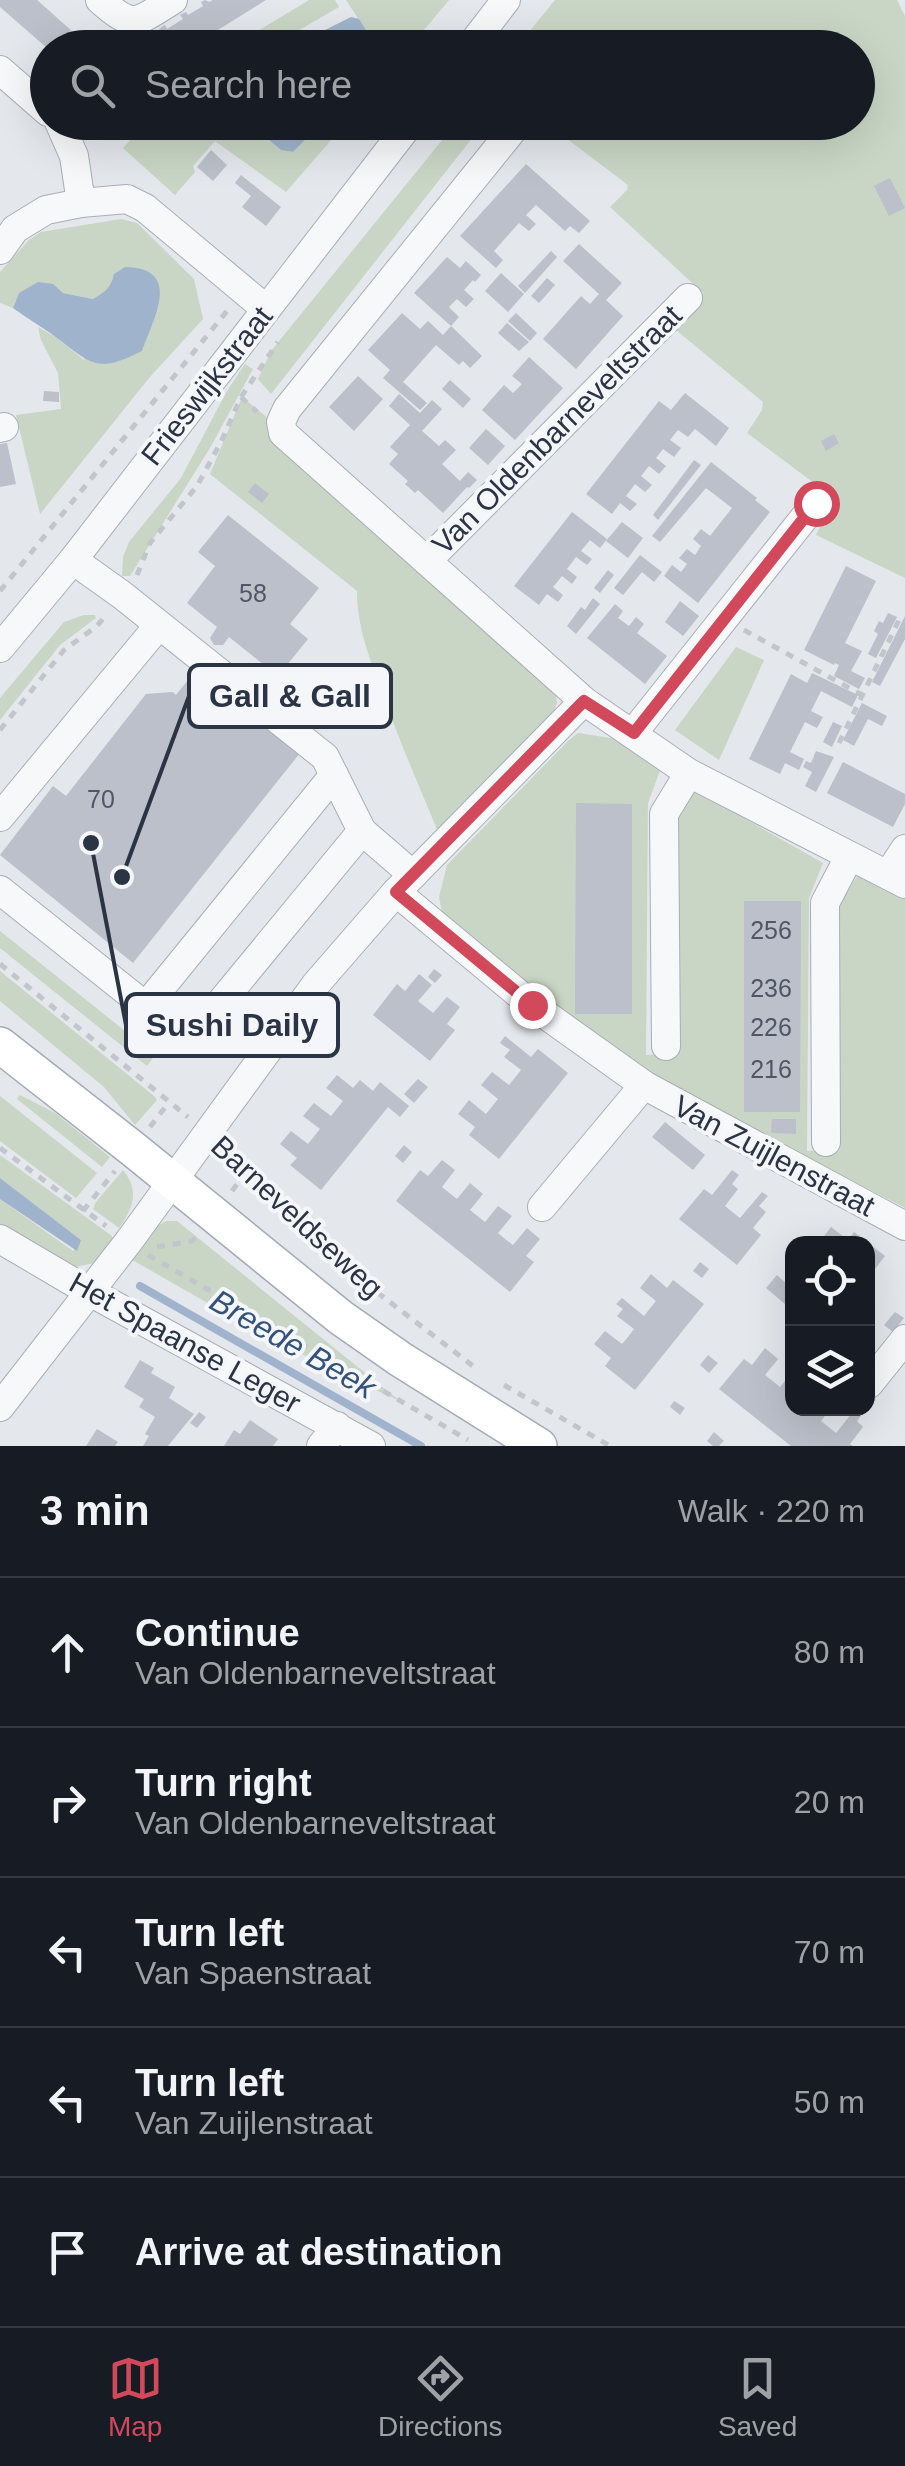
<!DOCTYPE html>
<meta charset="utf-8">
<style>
:root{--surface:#171b24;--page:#242831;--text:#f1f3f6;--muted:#9ea1a6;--line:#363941;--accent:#d1495b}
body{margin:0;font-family:Arial,sans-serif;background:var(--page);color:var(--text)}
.controls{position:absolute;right:30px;bottom:30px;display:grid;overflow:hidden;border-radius:20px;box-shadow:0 10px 40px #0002}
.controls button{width:90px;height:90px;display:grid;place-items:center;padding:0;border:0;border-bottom:2px solid var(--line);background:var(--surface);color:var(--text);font:50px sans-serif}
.stop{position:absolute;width:30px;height:30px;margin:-22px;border:8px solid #d1495b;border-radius:50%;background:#fff}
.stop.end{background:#d1495b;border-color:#fff;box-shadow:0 2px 10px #0008}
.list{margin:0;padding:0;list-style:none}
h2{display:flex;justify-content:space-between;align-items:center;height:130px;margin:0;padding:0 40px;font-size:42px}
h2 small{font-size:32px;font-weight:400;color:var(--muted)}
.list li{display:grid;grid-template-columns:65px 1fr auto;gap:30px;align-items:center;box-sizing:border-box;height:150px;padding:0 40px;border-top:2px solid var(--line)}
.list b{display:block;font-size:38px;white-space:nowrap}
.list p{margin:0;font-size:32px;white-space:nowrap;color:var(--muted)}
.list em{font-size:32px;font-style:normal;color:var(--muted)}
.icon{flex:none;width:55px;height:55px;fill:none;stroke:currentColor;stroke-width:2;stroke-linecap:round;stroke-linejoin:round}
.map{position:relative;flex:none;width:905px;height:1446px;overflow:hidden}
.search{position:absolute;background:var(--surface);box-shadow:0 10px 40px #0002;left:30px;right:30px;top:30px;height:110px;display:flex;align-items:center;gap:25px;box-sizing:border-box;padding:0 35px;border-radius:55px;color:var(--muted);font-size:38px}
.sheet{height:880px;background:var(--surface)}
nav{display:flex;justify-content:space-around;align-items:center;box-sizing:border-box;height:140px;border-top:2px solid var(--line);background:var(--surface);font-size:28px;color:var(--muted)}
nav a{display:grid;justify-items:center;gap:5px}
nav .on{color:var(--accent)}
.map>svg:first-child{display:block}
.green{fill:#c9d6c5}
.water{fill:#9fb4cc}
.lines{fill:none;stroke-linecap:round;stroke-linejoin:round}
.stream{stroke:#9fb4cc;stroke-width:8}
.building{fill:#bbc0ca}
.minor-casing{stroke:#a9aeb7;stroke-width:30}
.major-casing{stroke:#a3abb8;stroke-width:38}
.path{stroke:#c2c5cb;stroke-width:5;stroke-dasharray:8 8;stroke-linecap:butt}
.minor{stroke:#f7f8fa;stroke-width:28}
.major{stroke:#fff;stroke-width:35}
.route{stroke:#d1495b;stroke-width:12}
.labels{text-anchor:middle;stroke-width:8;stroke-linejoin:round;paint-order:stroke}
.number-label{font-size:25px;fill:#4f5766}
.street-label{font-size:30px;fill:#2b3445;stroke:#f4f6f9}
.water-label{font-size:32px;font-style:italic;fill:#34527a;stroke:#f4f6f9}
.leader{fill:none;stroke:#2b3445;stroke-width:4}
.callout-dot{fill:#2b3445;stroke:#f4f6f9;stroke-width:4}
.callout{fill:#f4f6f9;stroke:#2b3445;stroke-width:4}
.callout-label{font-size:32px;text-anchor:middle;font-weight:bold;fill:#2b3445}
</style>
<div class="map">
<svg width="905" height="1446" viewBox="0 0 905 1446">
<rect width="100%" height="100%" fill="#e4e7ec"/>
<!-- green -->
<g class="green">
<path d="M 309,0 L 335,0 L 339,7 L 270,47 L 231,47 Z"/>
<path d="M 346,0 L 449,0 L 409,48 L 372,47 L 369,35 Z"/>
<path d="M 555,0 L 897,0 L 905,16 L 905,578 L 816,535 L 834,498 L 747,433 L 762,410 L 763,402 L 676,330 L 703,293 L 610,207 L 627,190 L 628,185 L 546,123 L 858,122 L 858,48 L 516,48 Z"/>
<path d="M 249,122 L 281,150 L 293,152 L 322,123 L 346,123 L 286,192 L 215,141 L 193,166 L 195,172 L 175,195 L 123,148 L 146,123 Z"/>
<path d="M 456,123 L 484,123 L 271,394 L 258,379 L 271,351 Z"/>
<path d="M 121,219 L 137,223 L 194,279 L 203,319 L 149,378 L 40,514 L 16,415 L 61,409 L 58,373 L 41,340 L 38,327 L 57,338 L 84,360 L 112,283 L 107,291 L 93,299 L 63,293 L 52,284 L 19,293 L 13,308 L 0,303 L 0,272 L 29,240 L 41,232 Z"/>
<path d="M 245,364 L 253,369 L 210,448 L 130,576 L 122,576 L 123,557 L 129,542 L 181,478 L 227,391 Z"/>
<path d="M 242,397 L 274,423 L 554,684 L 557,703 L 549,725 L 439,834 C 419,786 398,738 381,689 C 369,657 357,626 357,591 L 210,474 Z"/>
<path d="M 84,615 L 95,615 L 96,618 L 60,645 L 0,720 L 0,698 L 64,622 Z"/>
<path d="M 736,647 L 764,660 L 719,760 L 675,730 Z"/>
<path d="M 578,733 L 623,740 L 661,768 L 648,803 L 646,1055 L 679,1054 L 679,817 L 694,790 L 823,863 L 809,898 L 807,1151 L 840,1149 L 838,907 L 862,868 L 905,890 L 905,1208 L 682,1092 L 563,1013 L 443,917 L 439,897 L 447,865 L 568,741 Z"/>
<path d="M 0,931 L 155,1055 L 147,1066 L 0,948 Z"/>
<path d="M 0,971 L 154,1096 L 157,1100 L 135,1125 L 104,1087 L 0,1001 Z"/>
<path d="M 20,1095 L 55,1113 L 110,1157 L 102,1167 L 17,1099 Z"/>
<path d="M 0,1096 L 97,1173 L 76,1198 L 0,1141 Z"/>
<path d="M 0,1155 L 112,1236 L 112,1239 L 94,1263 L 71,1268 L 0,1228 L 0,1199 L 73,1251 L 81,1240 L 0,1178 Z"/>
<path d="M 123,1170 C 140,1191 133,1208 119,1228 L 93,1209 L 96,1202 Z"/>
<path d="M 166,1221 L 177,1221 L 400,1401 C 306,1360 218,1309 129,1258 L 154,1228 Z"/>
</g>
<!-- water -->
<g class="water">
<path d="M 351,17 L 359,19 L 369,35 L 372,47 L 291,47 Z"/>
<path d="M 249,123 L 322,123 L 293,152 L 281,150 Z"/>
<path d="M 125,267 C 183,268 154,318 142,351 C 101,371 95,368 61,341 C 46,329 29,320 13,308 L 19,293 L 38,282 L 53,284 L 63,293 L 93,299 C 105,292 111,288 114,274 Z"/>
<path d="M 0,1178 L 81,1240 L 77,1251 L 0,1199 Z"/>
</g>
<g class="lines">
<!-- stream -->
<path class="stream" d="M 140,1286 L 421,1446"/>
</g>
<!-- building -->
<g class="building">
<path d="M 0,0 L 37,0 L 91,48 L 47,48 L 0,7 Z"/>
<path d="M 205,0 L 209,2 L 213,0 L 266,0 L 189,48 L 169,48 L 159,29 L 165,25 L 167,29 L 183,19 L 180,15 L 186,12 L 188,15 L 203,6 L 201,2 Z"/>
<path d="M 211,150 L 227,165 L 213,181 L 197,167 Z"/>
<path d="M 526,164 L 590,221 L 579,233 L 570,226 L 565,231 L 536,205 L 526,215 L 536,224 L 529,231 L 519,223 L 494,251 L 503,260 L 496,268 L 460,236 Z"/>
<path d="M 241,175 L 281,207 L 266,226 L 242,207 L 251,196 L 235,183 Z"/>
<path d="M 890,178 L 905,208 L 889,216 L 874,186 Z"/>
<path d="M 579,244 L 622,283 L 606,300 L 623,316 L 576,369 L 543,339 L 581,296 L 590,304 L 599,294 L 563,261 Z"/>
<path d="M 551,251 L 557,257 L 525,293 L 518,286 Z"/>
<path d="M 447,257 L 460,268 L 466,261 L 481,275 L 475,282 L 473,280 L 464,290 L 474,299 L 466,307 L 457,299 L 449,307 L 459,317 L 451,326 L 414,293 Z"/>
<path d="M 501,273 L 524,294 L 508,312 L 485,291 Z"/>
<path d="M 547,278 L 555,285 L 539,303 L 531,296 Z"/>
<path d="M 402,313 L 420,329 L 428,321 L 443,335 L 451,326 L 482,356 L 470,368 L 463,361 L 459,365 L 436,345 L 403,382 L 427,403 L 420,410 L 383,378 L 390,370 L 368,350 Z"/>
<path d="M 516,313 L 537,333 L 530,341 L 508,321 Z"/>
<path d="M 507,323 L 529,342 L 519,351 L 498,333 Z"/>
<path d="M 529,357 L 563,388 L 515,440 L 482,410 L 504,385 L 513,393 L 522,384 L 512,376 Z"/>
<path d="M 358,376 L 383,399 L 354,431 L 329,407 Z"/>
<path d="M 450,380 L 471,399 L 463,408 L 442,389 Z"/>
<path d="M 44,391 L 59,392 L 59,402 L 43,401 Z"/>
<path d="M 685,393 L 729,428 L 716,446 L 695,429 L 688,437 L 678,430 L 670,440 L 681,448 L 674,457 L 663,449 L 656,458 L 666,466 L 659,474 L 649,466 L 641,476 L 652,485 L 645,492 L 635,484 L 626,496 L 637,504 L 630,511 L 620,503 L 612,514 L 586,494 L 659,401 L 671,410 Z"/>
<path d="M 399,394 L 420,413 L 432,400 L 442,409 L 422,431 L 439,446 L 445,440 L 456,450 L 442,464 L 460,481 L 468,472 L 477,480 L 469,488 L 467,487 L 443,513 L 418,490 L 415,493 L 405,484 L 408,481 L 389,464 L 398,454 L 390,447 L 410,425 L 389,406 Z"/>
<path d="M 486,429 L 505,446 L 488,465 L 469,448 Z"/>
<path d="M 834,434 L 839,443 L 826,451 L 821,441 Z"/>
<path d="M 7,443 L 16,484 L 0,487 L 0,444 Z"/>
<path d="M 694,460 L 701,465 L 658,520 L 653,515 Z"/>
<path d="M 711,462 L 757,498 L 755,500 L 770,512 L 698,603 L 664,576 L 672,565 L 681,572 L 687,564 L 679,558 L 687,549 L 695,555 L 701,546 L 693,539 L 701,529 L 710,536 L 732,508 L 706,488 L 660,542 L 652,536 Z"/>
<path d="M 255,483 L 269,494 L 262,503 L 248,492 Z"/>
<path d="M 572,512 L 607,539 L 600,548 L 590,540 L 581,551 L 592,559 L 587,565 L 576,557 L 567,569 L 577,577 L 572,584 L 562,576 L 553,587 L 563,595 L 558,602 L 547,594 L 539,605 L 514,586 Z"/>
<path d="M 228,515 L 319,588 L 290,624 L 308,639 L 278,676 L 229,637 L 223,645 L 214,645 L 210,638 L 217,627 L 187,603 L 215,566 L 198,552 Z"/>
<path d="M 622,522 L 643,538 L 628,558 L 606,541 Z"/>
<path d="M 640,555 L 662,572 L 654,582 L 642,572 L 623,595 L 614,588 Z"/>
<path d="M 846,566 L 876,581 L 845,643 L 862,651 L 851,671 L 865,678 L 859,689 L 834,676 L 839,665 L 835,663 L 834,665 L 804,650 Z"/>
<path d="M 608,570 L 614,575 L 600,593 L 594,588 Z"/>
<path d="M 593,598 L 600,604 L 576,634 L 567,626 L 581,607 L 585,610 Z"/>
<path d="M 680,601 L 699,616 L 683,636 L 665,622 Z"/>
<path d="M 615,604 L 623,611 L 618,618 L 629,626 L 636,617 L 644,624 L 637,633 L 667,656 L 645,684 L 587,638 Z"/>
<path d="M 888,613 L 897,617 L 876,658 L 868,654 L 878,634 L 874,631 L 879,621 L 883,623 Z"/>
<path d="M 905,616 L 905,639 L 880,686 L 872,682 Z"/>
<path d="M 196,670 L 300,753 L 133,963 L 0,855 L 53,786 L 66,796 L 146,694 L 173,692 L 176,695 Z"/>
<path d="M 812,673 L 858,695 L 852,707 L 821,691 L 811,711 L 823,717 L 817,728 L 805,722 L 790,752 L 804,759 L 799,770 L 785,763 L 780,774 L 749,759 L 791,674 L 807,683 Z"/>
<path d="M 862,703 L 887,716 L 882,726 L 868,719 L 854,746 L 843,740 Z"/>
<path d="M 833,722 L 842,726 L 832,747 L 823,742 Z"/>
<path d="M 816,751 L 834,757 L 816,792 L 805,786 L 812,772 L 803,767 L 806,761 L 811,763 Z"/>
<path d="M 843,762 L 905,794 L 905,804 L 893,827 L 827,793 Z"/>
<path d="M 576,803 L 632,804 L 632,1014 L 575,1014 Z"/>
<path d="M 744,901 L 801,901 L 800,1112 L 744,1112 Z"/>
<path d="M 434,969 L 442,975 L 435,983 L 428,977 Z"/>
<path d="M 419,974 L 432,985 L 418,1001 L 433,1013 L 447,997 L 460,1007 L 447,1024 L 455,1030 L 430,1061 L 373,1015 L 397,984 L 405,991 Z"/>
<path d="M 505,1036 L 531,1057 L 538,1049 L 568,1073 L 499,1159 L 469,1135 L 475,1127 L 458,1114 L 469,1100 L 486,1114 L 498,1099 L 481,1085 L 492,1072 L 509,1085 L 521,1070 L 504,1057 L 510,1050 L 500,1043 Z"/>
<path d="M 337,1075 L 353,1088 L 360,1080 L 373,1091 L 380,1082 L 409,1106 L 400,1117 L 388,1107 L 321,1190 L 290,1165 L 297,1158 L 280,1144 L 291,1131 L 308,1144 L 320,1129 L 303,1116 L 314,1103 L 331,1116 L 343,1101 L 326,1088 Z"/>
<path d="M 418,1079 L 428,1087 L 414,1103 L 404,1094 Z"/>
<path d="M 772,1119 L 796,1119 L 796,1134 L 771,1133 Z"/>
<path d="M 665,1122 L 705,1155 L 693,1170 L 652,1137 Z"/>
<path d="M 404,1145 L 412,1152 L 403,1163 L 395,1156 Z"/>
<path d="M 442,1160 L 455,1170 L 442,1187 L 457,1199 L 470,1183 L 483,1194 L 470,1210 L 485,1222 L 498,1206 L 512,1216 L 498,1233 L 505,1239 L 513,1245 L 527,1228 L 540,1239 L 526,1256 L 534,1262 L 510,1292 L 396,1201 L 420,1170 L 428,1176 Z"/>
<path d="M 732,1170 L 739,1175 L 732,1184 L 738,1189 L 725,1206 L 740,1218 L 762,1192 L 768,1196 L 759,1206 L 766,1212 L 753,1228 L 761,1235 L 737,1265 L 679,1219 L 704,1189 L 712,1195 Z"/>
<path d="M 831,1227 L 848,1240 L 854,1232 L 885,1256 L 868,1278 L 868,1244 L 825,1244 L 821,1240 Z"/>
<path d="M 700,1262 L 709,1269 L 702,1278 L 693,1271 Z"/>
<path d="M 651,1274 L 667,1288 L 673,1280 L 704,1304 L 635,1390 L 605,1366 L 611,1358 L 594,1344 L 605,1331 L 622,1344 L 628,1337 L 634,1329 L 617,1316 L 623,1309 L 616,1304 L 622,1298 L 644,1316 L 656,1301 L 640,1288 Z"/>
<path d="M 777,1275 L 792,1289 L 792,1323 L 786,1318 L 792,1310 L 766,1288 Z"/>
<path d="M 895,1312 L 904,1318 L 893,1332 L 884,1325 Z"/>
<path d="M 765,1348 L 778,1359 L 765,1375 L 780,1387 L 792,1372 L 792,1408 L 831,1408 L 821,1421 L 836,1433 L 856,1408 L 863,1413 L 857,1421 L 863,1427 L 850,1444 L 853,1446 L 791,1446 L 719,1389 L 744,1359 L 752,1365 Z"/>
<path d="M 708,1355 L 718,1363 L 709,1373 L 700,1365 Z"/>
<path d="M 140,1360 L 154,1368 L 151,1373 L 175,1387 L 169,1398 L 194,1414 L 168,1446 L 143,1446 L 149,1436 L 145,1434 L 155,1417 L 139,1407 L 144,1399 L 124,1387 Z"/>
<path d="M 674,1401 L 685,1408 L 680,1415 L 670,1407 Z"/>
<path d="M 199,1412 L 206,1417 L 197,1428 L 190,1423 Z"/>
<path d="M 250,1420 L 278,1439 L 273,1446 L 224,1446 L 234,1430 L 240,1434 Z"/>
<path d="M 97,1429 L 118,1442 L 115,1446 L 86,1446 Z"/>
<path d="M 714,1432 L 724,1441 L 719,1446 L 713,1446 L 707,1441 Z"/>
</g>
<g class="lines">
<defs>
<g id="minor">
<path d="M 100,0 C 135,31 136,22 173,0"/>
<path d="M 469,48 L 506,0"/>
<path d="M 0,70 L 48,112"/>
<path d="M 59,122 L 74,156 L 81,203"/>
<path d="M 519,122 L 287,409 L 281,422 L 283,433 L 584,701 L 689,773 L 905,884"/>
<path d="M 0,250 L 15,229 L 46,210 L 81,203 L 127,199 L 145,208 L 266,309"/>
<path d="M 0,428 L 4,427"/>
<path d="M 427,561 L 688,298"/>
<path d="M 0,648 L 73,560 L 411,122"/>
<path d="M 633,733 L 816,503"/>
<path d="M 0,817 L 159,625"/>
<path d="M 362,831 L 413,875"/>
<path d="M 888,875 L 905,849"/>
<path d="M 0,890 L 189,1041 L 362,831 L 325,757 L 122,595 L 73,560"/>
<path d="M 396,892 L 532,1005 L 644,1085 L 905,1226"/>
<path d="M 146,1006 L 334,775"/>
<path d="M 666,1046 L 664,814 L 689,773"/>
<path d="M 826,1142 L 825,903 L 849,857"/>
<path d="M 542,1207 L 644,1085"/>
<path d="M 0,1239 L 90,1292 L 371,1446"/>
<path d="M 869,1384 L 905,1339"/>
<path d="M 0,1407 L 129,1241 L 316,984 L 396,892 L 584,701"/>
<path d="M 321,1446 L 337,1426"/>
</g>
<path id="major" d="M 0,1045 L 133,1149 L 340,1317 L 400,1359 L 539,1446"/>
</defs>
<!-- minor casing -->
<use href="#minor" class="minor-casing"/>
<!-- major casing -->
<use href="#major" class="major-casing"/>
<!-- path -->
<g class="path">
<path d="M 241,397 L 257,412"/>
<path d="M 137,575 L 150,543 L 197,486 L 221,442 L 241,397 L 278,342"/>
<path d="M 0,591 L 227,311"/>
<path d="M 744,630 L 862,695"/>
<path d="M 0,730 L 64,650 L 97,626 L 106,615"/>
<path d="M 839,743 L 900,618"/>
<path d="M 0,964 L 188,1117"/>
<path d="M 150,1127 L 169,1102"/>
<path d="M 0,1148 L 106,1226"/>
<path d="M 227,1149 L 378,1293 L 473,1366"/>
<path d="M 232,1191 L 248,1169"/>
<path d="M 83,1211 L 115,1171"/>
<path d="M 157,1247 L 192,1241 L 198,1235"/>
<path d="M 148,1255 L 468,1440"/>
<path d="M 504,1385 L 610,1446"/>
</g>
<!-- minor -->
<use href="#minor" class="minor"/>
<!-- major -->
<use href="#major" class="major"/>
</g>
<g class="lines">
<!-- route -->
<path class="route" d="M 532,1005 L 396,892 L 584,701 L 634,733 L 816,503"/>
</g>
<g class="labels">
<!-- number labels -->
<g class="number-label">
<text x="253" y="602">58</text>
<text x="101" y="808">70</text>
<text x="771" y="939">256</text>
<text x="771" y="997">236</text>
<text x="771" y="1036">226</text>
<text x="771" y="1078">216</text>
</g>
<!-- street labels -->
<g class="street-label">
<text transform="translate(207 386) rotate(-52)" y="10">Frieswijkstraat</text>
<text transform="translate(557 430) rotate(-45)" y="10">Van Oldenbarneveltstraat</text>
<text transform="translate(774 1156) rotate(28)" y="10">Van Zuijlenstraat</text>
<text transform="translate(297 1217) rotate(43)" y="10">Barneveldseweg</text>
<text transform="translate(185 1343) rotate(29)" y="10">Het Spaanse Leger</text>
</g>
<!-- water labels -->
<g class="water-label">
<text transform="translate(293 1344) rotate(30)" y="11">Breede Beek</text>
</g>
</g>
<!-- callouts -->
<path class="leader" d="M122 877L189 696M91 843L126 1025"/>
<g class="callout-dot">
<circle cx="122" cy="877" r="10"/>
<circle cx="91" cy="843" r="10"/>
</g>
<g class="callout">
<rect x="189" y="665" width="202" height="62" rx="10"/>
<rect x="126" y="994" width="212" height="62" rx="10"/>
</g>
<g class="callout-label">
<text x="290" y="707">Gall &amp; Gall</text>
<text x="232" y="1036">Sushi Daily</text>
</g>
</svg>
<div class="controls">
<button><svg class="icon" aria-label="locate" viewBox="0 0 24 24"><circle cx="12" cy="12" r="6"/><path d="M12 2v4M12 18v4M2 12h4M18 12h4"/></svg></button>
<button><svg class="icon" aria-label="layers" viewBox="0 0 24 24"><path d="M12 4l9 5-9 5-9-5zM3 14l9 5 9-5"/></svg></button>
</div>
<div class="stop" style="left:816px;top:503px"></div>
<div class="stop end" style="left:532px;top:1005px"></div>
<div class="search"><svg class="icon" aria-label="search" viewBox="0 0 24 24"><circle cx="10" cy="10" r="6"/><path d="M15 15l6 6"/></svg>Search here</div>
</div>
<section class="sheet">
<h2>3 min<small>Walk · 220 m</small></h2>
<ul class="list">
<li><svg class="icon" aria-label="ahead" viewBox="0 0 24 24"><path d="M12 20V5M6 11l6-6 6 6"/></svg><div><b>Continue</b><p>Van Oldenbarneveltstraat</p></div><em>80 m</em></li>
<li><svg class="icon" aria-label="right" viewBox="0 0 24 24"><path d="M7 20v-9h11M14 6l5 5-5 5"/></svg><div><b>Turn right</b><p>Van Oldenbarneveltstraat</p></div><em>20 m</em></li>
<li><svg class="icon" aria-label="left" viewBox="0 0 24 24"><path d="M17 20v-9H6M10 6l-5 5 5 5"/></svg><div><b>Turn left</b><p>Van Spaenstraat</p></div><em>70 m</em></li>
<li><svg class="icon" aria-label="left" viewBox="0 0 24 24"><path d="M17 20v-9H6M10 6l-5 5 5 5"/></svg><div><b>Turn left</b><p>Van Zuijlenstraat</p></div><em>50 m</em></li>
<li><svg class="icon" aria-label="arrive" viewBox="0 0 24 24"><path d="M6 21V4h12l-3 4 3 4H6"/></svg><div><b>Arrive at destination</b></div></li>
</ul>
</section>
<nav>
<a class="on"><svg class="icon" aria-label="map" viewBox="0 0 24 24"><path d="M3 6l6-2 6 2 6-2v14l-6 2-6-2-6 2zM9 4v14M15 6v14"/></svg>Map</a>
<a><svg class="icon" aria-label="directions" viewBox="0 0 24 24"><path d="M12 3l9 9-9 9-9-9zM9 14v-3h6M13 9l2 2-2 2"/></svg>Directions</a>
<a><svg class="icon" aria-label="saved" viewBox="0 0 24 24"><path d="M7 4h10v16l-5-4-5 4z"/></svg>Saved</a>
</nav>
